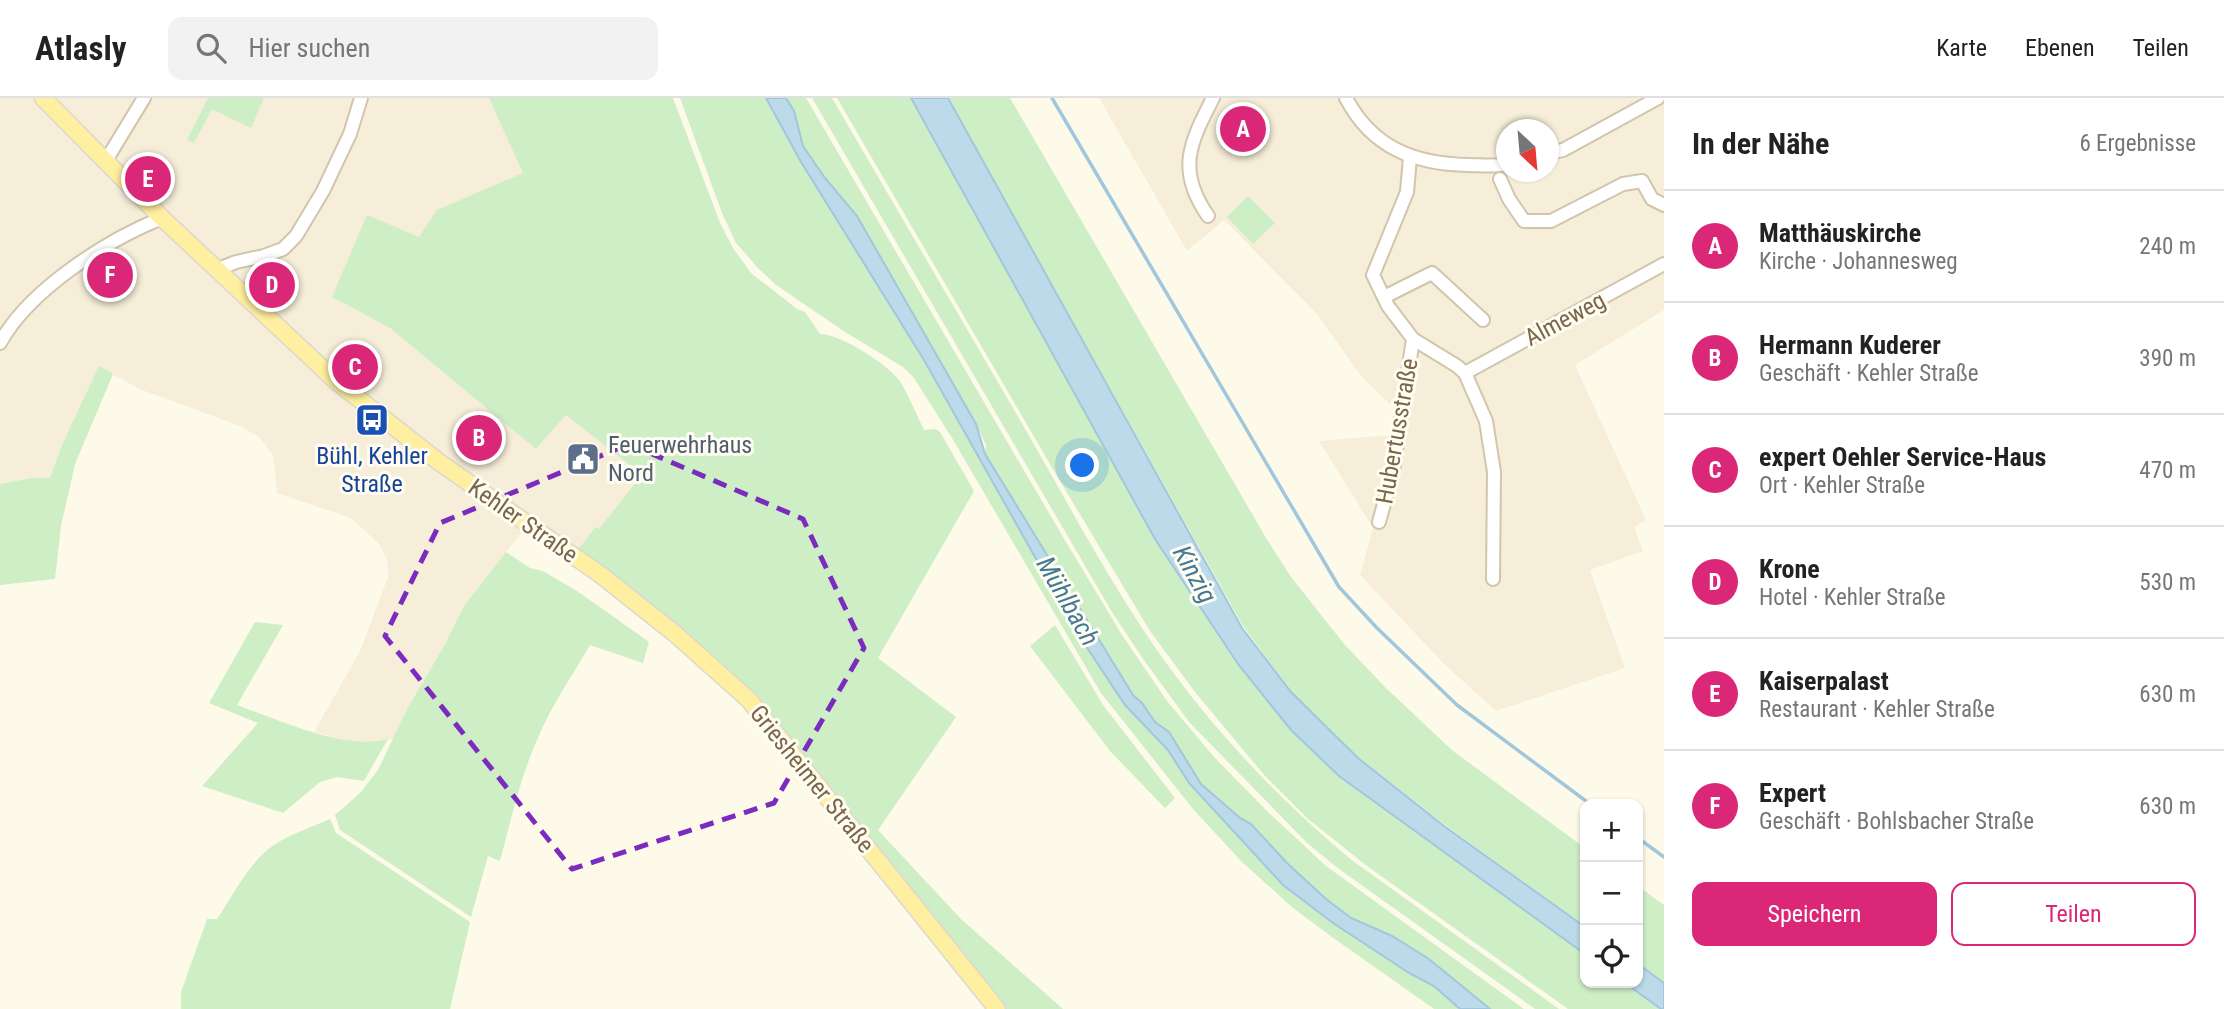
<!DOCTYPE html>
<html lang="de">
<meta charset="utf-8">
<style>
:root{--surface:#fff;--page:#f2f2f2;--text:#222;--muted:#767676;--line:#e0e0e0;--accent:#db2777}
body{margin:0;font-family:"Roboto Condensed",sans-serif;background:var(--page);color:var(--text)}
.controls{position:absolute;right:21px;bottom:21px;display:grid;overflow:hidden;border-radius:14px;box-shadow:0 2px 5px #0004}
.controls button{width:63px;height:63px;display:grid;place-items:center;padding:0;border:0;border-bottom:2px solid var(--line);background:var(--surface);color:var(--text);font:35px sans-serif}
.compass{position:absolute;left:1496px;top:21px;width:63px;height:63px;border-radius:50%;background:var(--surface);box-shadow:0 2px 5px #0004;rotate:154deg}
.you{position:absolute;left:1083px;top:368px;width:24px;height:24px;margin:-18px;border:5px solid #fff;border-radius:50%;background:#1a73e8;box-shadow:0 0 0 10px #1a73e833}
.badge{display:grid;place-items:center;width:46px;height:46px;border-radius:50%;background:var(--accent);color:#fff;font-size:23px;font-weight:700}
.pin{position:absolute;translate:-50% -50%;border:4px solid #fff;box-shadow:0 2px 7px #0006}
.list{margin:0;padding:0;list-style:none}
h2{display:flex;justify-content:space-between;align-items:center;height:91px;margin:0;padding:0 28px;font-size:30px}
h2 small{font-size:23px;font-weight:400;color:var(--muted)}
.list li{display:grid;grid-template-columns:46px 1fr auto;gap:21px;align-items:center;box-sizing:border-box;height:112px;padding:0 28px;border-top:2px solid var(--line)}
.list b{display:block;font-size:26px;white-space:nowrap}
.list p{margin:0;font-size:23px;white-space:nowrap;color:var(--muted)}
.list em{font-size:23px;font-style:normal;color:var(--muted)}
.actions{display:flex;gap:14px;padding:21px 28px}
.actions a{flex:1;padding:16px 0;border:2px solid var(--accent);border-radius:14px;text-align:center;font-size:24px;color:var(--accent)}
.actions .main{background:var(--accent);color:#fff}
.icon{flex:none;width:38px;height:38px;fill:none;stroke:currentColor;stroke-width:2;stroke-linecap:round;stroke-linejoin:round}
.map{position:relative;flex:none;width:1664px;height:911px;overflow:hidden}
header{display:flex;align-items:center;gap:42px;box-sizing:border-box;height:98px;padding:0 35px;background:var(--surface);border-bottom:2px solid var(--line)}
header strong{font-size:33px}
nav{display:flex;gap:38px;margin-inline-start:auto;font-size:24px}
.search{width:490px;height:63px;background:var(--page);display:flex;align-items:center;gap:18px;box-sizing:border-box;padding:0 24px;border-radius:14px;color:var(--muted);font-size:26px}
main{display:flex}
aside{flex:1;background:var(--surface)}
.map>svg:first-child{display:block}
.residential{fill:#f6eed8;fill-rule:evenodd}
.green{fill:#ceeec6}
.water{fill:#bcdaea;stroke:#a1c7dd;stroke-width:2}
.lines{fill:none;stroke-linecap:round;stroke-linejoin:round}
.stream{stroke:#a1c7dd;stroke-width:3.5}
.minor-casing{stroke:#d2c5ae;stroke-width:16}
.major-casing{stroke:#ddd7d0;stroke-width:19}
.minor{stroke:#fff;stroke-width:12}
.major{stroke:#ffefa0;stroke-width:16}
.marked{fill:none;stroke:#7b2cbf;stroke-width:5;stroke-dasharray:14 9;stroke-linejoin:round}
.labels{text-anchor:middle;stroke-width:6;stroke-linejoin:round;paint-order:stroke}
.street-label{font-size:24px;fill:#7c664a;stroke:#fffdf2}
.service-label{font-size:24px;fill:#4e5e75;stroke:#fffdf2;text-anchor:start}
.transit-label{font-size:24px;fill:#164399;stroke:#fffdf2}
.water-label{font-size:26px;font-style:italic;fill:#447998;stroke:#fffdf2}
</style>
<header>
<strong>Atlasly</strong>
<div class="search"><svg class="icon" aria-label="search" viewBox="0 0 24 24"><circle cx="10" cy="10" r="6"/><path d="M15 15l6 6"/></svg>Hier suchen</div>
<nav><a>Karte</a><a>Ebenen</a><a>Teilen</a></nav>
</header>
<main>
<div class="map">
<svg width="1664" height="911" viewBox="0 0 1664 911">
<rect width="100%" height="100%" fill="#fefaea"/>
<!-- residential -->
<g class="residential">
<path d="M 0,0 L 489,0 L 524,75 L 419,139 L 332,199 L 390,230 L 536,351 L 566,317 L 636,371 L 637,383 L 599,432 L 594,430 L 569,463 L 522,434 L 464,508 L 444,548 L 407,611 L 394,640 L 380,644 L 351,644 L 314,634 L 360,553 L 388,479 L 387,461 L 379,446 L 351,420 L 277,395 L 273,357 L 259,339 L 240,328 L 142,292 L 99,269 L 62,347 L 50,381 L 31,380 L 0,386 Z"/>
<path d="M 1099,0 L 1664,0 L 1664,212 L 1575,267 L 1646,422 L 1634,429 L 1643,453 L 1590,472 L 1625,570 L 1496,613 L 1445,567 L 1360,477 L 1373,430 L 1319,343 L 1391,337 L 1393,309 L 1361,278 L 1316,215 L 1224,122 L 1187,153 ZM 1506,32 L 1548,32 L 1548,74 L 1506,74 Z"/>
</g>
<!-- green -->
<g class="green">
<path d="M 208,0 L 264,0 L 251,30 L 212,11 L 194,45 L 187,42 Z"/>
<path d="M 489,0 L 673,0 L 720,125 L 733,150 L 751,175 L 797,211 L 805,214 L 820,236 C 840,236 886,265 899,282 C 909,297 916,316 924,332 L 936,331 L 940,334 L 974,393 L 878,560 L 956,619 L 878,732 L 961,821 L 1063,911 L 1003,911 L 804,660 L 576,454 L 595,429 L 599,431 L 637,383 L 630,379 L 635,371 L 566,317 L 536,351 L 390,230 L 332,199 L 367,117 L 419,139 L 437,112 L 523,75 Z"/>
<path d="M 680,0 L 766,0 L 801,64 L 924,262 L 1080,539 L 1125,607 L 1168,652 L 1189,685 L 1283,787 L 1333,825 L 1409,875 L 1434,888 L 1460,911 L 1434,911 L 1332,839 L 1293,810 L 1241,763 L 1193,711 L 1101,595 L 952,340 L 914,280 L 903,269 L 845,234 L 776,187 L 758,170 L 736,145 L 722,115 Z"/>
<path d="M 786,0 L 806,0 L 1063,439 L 1122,537 L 1167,603 L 1214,659 L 1268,714 L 1326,768 L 1524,911 L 1490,911 L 1429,861 L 1392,838 L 1351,820 L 1326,801 L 1287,765 L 1251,726 L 1240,720 L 1201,686 L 1170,634 L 1155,624 L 1142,605 L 1133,597 L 985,356 L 986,347 L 976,326 L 857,118 L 825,80 L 803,48 L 794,13 Z"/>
<path d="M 812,0 L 832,0 C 896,110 960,219 1024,329 C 1072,412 1117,499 1175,577 C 1226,646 1287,708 1353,763 L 1559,911 L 1535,911 L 1339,771 L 1307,745 L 1189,624 L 1141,558 L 1112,514 Z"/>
<path d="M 837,0 L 911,0 L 1155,441 L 1339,678 L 1585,856 L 1585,885 L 1625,885 L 1661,911 L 1568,911 L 1367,768 L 1308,721 L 1265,678 L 1195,594 L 1150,533 L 1051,368 Z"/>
<path d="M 948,0 L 1010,0 L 1265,438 L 1291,479 L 1345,547 L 1386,590 L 1453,653 L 1585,750 L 1585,828 L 1445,727 L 1358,659 L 1291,593 L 1243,528 Z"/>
<path d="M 1248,98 L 1275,125 L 1253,146 L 1227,119 Z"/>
<path d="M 99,268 L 113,276 L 75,366 L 61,428 L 55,481 L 0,487 L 0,386 L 31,380 L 50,380 L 62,347 Z"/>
<path d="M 506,454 L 530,470 L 543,473 L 580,495 L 649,544 L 643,565 L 590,547 C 572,578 551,608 537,642 C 520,680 511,722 500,763 L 488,758 L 471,819 L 340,732 L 335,717 L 360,695 L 378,672 L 407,611 L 444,548 L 464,508 Z"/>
<path d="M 255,524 L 283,527 L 237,607 C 279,622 345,653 388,641 L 364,683 L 337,679 L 320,684 L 283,715 L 202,688 L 258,625 L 209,605 Z"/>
<path d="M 1055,527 L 1103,607 L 1175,700 L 1165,710 L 1110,653 L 1030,548 Z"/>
<path d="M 330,721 L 336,735 L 470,824 L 450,911 L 181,911 L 181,894 L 207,821 L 217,821 C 232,799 246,771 266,753 C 283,738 310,730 330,721 Z"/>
<path d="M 1638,788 L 1664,807 L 1664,884 L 1638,865 Z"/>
</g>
<!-- water -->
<g class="water">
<path d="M 766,0 L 786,0 L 794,13 L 803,48 L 825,80 L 857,118 L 976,326 L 985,356 L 1133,597 L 1142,605 L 1155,624 L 1169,634 L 1201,686 L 1240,720 L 1251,726 L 1287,765 L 1326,801 L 1351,820 L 1392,838 L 1429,861 L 1490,911 L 1460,911 L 1434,888 L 1409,875 L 1333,825 L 1283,787 L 1189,685 L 1168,652 L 1125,607 L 1080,539 L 924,262 L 801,64 Z"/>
<path d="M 911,0 L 948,0 L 1242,530 L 1291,594 L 1358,660 L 1444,728 L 1585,829 L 1585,856 L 1339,678 L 1291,632 L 1238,566 L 1155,441 Z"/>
<path d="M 1638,866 L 1664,885 L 1664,911 L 1661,911 L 1625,885 L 1638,885 Z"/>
</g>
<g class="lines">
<!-- stream -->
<g class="stream">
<path d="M 1052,0 L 1339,489 L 1377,530 L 1457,607 L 1590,706"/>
<path d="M 1638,740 L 1664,759"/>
</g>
<defs>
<g id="minor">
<path d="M 1346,0 C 1372,50 1415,66 1468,67 C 1481,67 1495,69 1506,66"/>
<path d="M 1548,55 L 1563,52 L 1658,0"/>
<path d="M 105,64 L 144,0"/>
<path d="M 1500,81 L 1509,101 L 1524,123 L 1551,123 L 1623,86 L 1642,83 L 1652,101 L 1664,107"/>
<path d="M 1208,118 C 1176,72 1190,45 1213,0"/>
<path d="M 216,172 L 236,164 L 264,158 L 283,151 L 296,138 L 323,93 L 350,36 L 361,0"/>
<path d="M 1384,199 L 1432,175 L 1483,222"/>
<path d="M 1413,241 L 1457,268 L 1465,275 L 1486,323 L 1494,374 L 1493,481"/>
<path d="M 0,245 C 29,192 107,142 162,120"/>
<path d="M 1465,275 L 1664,166"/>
<path d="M 1379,424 L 1393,373 L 1413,241 L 1388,208 L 1373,177 L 1407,94 L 1410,59"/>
</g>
<path id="major" d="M 43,0 L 162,120 L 336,283 L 439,364 L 601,477 L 674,535 L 749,602 L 997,911"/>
</defs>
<!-- minor casing -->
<use href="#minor" class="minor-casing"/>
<!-- major casing -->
<use href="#major" class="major-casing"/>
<!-- minor -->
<use href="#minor" class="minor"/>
<!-- major -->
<use href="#major" class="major"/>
</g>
<!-- marked area -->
<path class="marked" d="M 629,346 L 803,421 L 864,550 L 774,705 L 572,771 L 385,538 L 440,425 Z"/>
<!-- icons -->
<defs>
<symbol id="bus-square" viewBox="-11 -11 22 22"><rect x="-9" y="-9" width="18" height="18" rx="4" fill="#1a4fb4" stroke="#fffdf2"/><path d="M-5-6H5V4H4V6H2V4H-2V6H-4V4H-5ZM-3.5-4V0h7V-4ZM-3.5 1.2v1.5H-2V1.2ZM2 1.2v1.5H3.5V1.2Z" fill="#fff"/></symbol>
<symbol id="civic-square" viewBox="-11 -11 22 22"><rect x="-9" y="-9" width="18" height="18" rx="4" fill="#5c6f8a" stroke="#fffdf2"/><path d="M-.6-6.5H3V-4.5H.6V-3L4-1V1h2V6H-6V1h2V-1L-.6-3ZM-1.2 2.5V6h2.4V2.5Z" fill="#fff"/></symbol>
</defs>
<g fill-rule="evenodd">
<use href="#bus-square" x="353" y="303" width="38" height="38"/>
<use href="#civic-square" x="564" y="342" width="38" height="38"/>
</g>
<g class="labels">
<!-- street labels -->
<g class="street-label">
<text transform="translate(1565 221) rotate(-28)" y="8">Almeweg</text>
<text transform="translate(1397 333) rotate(-80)" y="8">Hubertusstraße</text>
<text transform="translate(523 423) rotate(35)" y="8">Kehler Straße</text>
<text transform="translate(812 681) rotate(51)" y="8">Griesheimer Straße</text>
</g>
<!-- service labels -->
<g class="service-label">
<text x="608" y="355">Feuerwehrhaus<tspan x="608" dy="28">Nord</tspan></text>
</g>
<!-- transit labels -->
<g class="transit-label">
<text x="372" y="366">Bühl, Kehler<tspan x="372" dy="28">Straße</tspan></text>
</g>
<!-- water labels -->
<g class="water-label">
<text transform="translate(1195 476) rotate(61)" y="9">Kinzig</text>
<text transform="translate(1068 503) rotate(60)" y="9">Mühlbach</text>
</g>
</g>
</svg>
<div class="controls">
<button>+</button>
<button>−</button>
<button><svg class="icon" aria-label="locate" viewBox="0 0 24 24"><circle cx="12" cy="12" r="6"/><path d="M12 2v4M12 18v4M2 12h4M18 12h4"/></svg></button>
</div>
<svg class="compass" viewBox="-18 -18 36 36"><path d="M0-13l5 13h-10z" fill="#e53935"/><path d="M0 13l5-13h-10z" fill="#767676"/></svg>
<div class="you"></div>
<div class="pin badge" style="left:1243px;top:31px">A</div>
<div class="pin badge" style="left:479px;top:340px">B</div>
<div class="pin badge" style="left:355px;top:269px">C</div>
<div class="pin badge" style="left:272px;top:187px">D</div>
<div class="pin badge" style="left:148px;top:81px">E</div>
<div class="pin badge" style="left:110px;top:177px">F</div>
</div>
<aside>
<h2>In der Nähe<small>6 Ergebnisse</small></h2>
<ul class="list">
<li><span class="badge">A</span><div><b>Matthäuskirche</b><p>Kirche · Johannesweg</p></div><em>240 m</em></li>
<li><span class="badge">B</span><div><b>Hermann Kuderer</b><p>Geschäft · Kehler Straße</p></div><em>390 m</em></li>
<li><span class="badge">C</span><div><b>expert Oehler Service-Haus</b><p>Ort · Kehler Straße</p></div><em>470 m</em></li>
<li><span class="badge">D</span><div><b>Krone</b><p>Hotel · Kehler Straße</p></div><em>530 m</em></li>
<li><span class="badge">E</span><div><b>Kaiserpalast</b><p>Restaurant · Kehler Straße</p></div><em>630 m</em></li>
<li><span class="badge">F</span><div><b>Expert</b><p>Geschäft · Bohlsbacher Straße</p></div><em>630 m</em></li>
</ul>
<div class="actions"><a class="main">Speichern</a><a>Teilen</a></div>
</aside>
</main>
